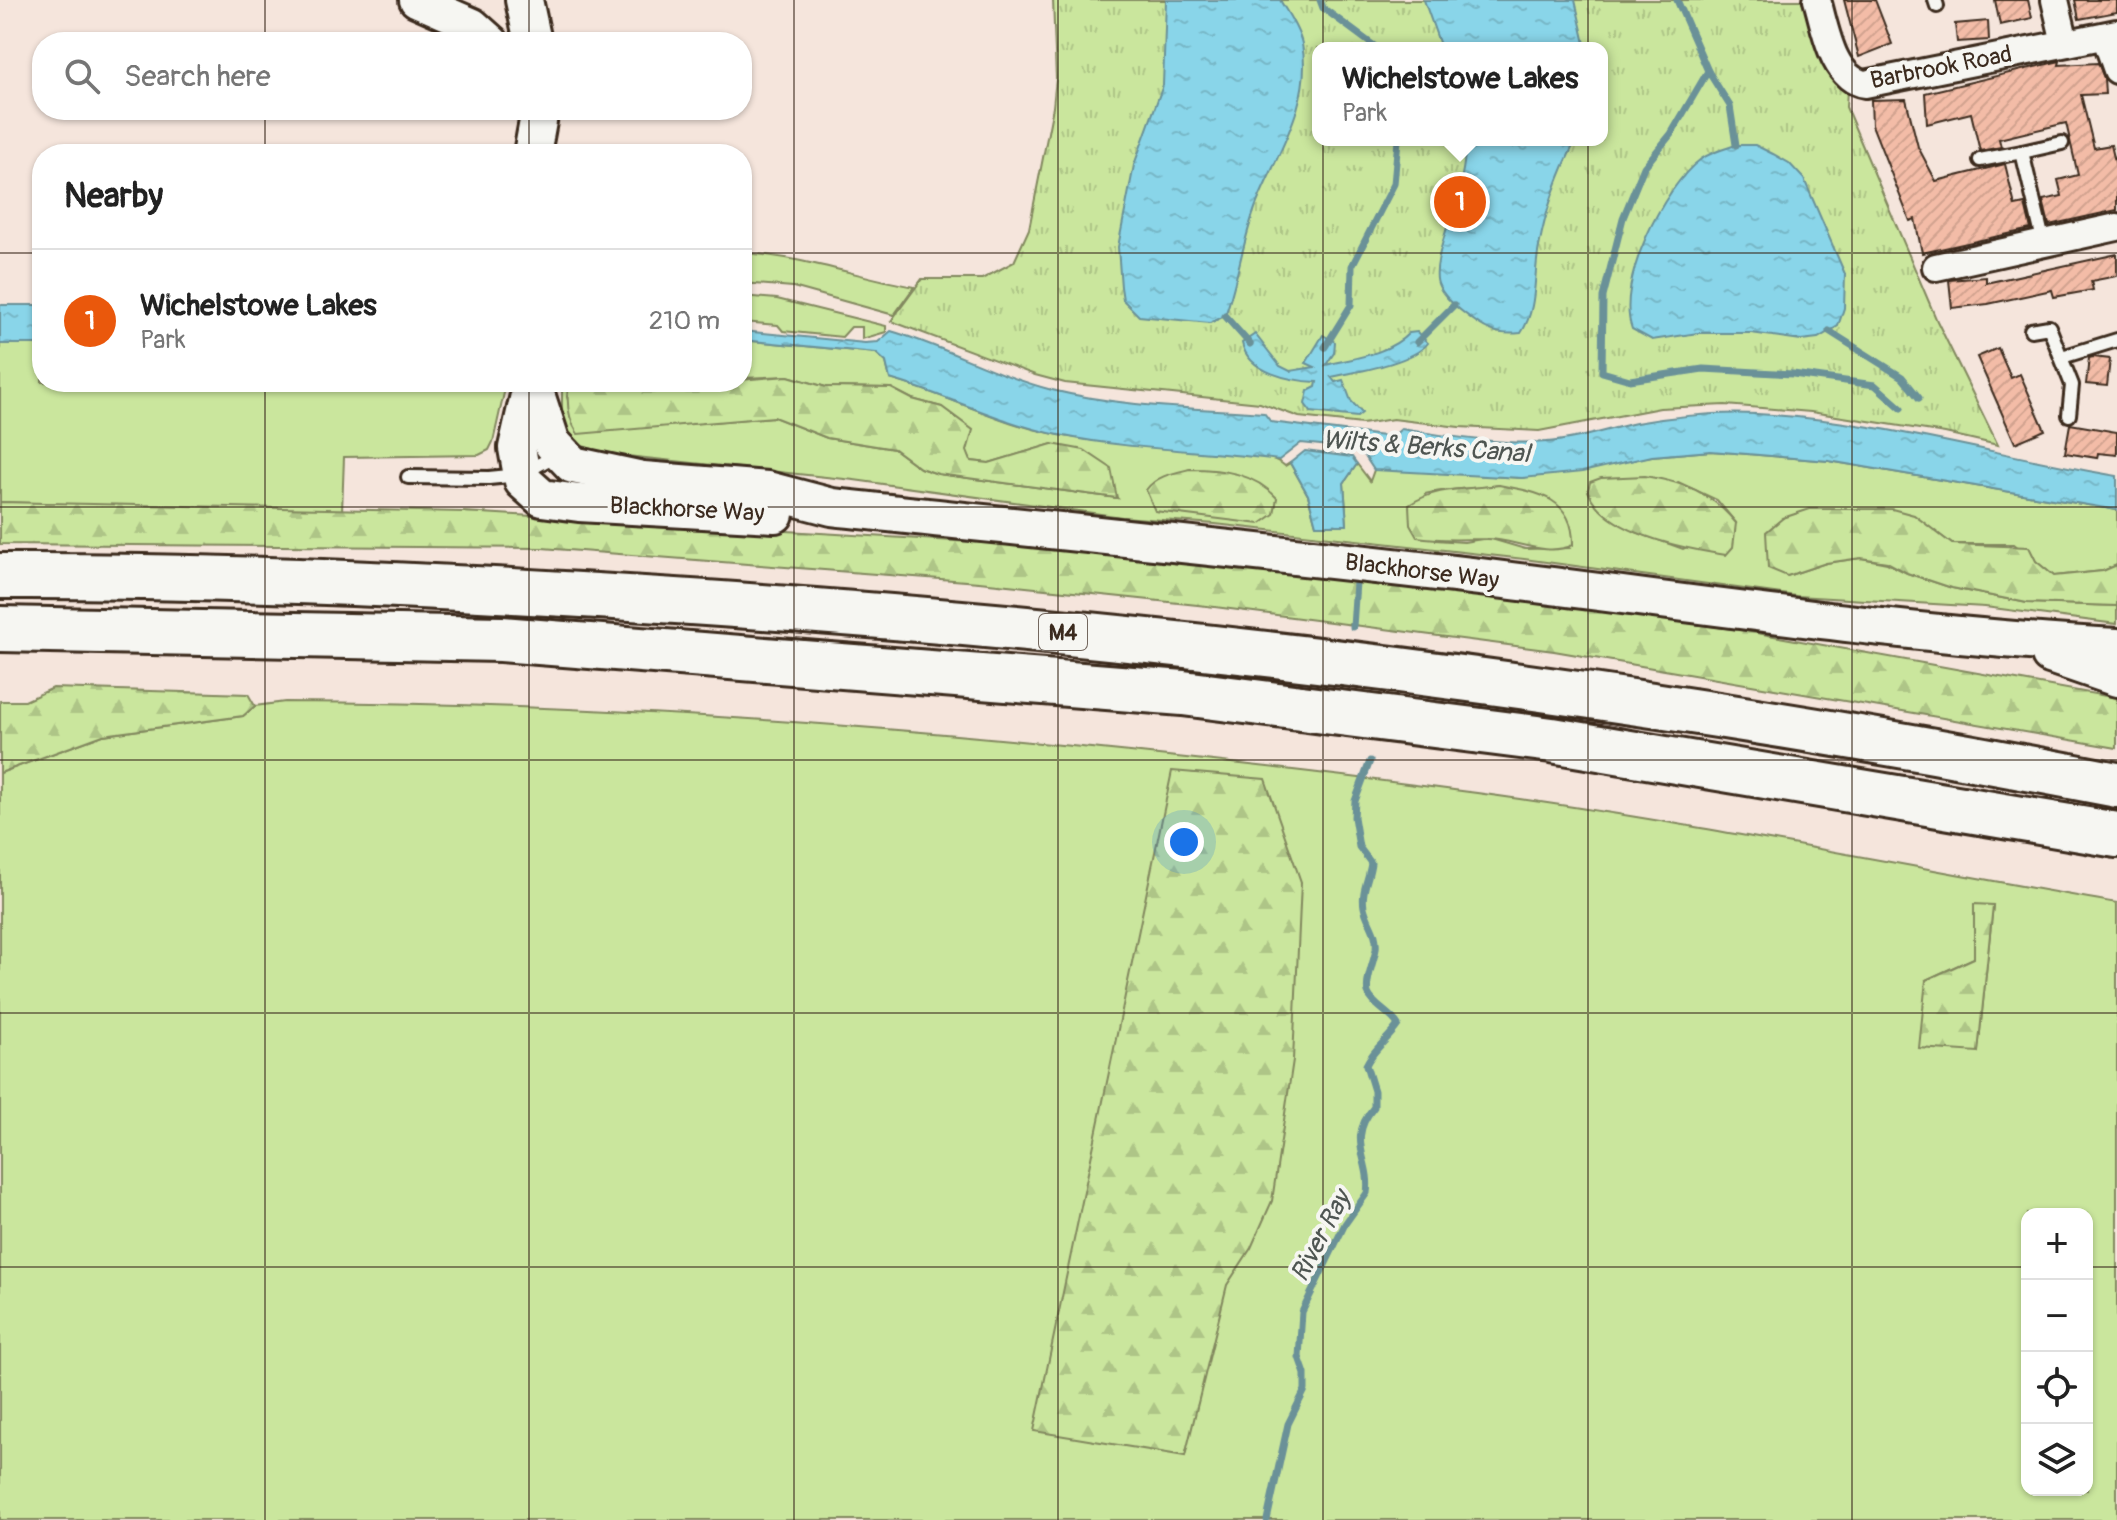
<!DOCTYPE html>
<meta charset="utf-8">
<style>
:root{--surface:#fff;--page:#f2f2f2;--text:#222;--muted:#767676;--line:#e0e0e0;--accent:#ea580c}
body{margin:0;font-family:Pangolin,sans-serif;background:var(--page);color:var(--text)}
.controls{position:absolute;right:24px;bottom:24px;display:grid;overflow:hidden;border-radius:16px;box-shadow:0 2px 6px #0004}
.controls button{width:72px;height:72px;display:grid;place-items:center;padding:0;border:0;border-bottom:2px solid var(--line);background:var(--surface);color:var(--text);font:40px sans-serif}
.you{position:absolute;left:1184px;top:842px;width:28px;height:28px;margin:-20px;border:6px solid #fff;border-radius:50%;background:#1a73e8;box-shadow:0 0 0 12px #1a73e833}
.badge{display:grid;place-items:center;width:52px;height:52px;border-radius:50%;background:var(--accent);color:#fff;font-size:26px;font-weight:700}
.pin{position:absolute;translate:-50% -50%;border:4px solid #fff;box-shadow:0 2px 8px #0006}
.popup{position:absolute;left:1312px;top:42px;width:296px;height:104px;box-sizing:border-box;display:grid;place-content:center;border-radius:16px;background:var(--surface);filter:drop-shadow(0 2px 6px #0005);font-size:26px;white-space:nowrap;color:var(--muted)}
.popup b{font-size:30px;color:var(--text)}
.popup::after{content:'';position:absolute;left:50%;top:100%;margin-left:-16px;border:16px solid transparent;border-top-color:var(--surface)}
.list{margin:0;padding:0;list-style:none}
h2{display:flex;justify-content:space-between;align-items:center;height:104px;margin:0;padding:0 32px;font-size:34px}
h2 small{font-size:26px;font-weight:400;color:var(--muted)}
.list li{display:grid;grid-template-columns:52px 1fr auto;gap:24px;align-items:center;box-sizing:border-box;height:144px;padding:0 32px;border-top:2px solid var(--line)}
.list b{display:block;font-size:30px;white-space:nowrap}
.list p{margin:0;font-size:26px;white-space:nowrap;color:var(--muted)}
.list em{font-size:26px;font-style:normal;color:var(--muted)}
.icon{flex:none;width:44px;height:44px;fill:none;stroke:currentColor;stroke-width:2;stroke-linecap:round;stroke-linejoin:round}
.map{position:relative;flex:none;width:2117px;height:1520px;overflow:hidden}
.search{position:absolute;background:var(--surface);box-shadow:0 2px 6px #0004;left:32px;top:32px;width:720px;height:88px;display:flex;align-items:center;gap:20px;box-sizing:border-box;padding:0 28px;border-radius:32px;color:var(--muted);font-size:30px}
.panel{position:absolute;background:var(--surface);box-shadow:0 2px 6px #0004;left:32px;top:144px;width:720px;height:248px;border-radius:32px}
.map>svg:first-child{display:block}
.grass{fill:#cae69d;stroke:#82885e;stroke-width:2;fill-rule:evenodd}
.forest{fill:url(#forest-firs);stroke:#82885e;stroke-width:2}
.park{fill:url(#park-tufts);stroke:#82885e;stroke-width:2;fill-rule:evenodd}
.water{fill:url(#water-ripples);stroke:#6a9198;stroke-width:2}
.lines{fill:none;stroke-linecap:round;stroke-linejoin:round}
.stream{stroke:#6a9198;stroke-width:7}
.building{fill:url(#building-hatch);stroke:#3b2a1e;stroke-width:2}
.service-casing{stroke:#3b2a1e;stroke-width:18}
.minor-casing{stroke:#3b2a1e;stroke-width:32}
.tertiary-casing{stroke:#3b2a1e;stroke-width:38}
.secondary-casing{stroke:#3b2a1e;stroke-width:42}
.motorway-casing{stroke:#3b2a1e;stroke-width:50}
.service{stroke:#f6f6f2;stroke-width:12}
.minor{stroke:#f6f6f2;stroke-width:26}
.tertiary{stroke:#f6f6f2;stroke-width:32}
.secondary{stroke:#f6f6f2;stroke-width:36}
.motorway{stroke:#f6f6f2;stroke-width:44}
.grid{fill:none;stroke:#3b2a1e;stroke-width:2;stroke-opacity:0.55}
.labels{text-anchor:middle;stroke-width:8;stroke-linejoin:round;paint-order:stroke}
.shield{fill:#f6f6f2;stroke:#73675e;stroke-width:2}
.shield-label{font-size:22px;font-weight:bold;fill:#3b2a1e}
.street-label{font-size:24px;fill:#3b2a1e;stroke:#f6f6f2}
.water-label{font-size:26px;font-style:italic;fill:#4e5551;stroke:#f6f6f2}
</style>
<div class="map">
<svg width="2117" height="1520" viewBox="0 0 2117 1520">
<defs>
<pattern id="forest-firs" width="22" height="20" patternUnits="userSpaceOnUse" patternTransform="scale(2)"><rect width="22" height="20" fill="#cae69d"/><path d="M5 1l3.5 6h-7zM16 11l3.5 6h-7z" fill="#aec587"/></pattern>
<pattern id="park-tufts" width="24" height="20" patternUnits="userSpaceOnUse" patternTransform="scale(2)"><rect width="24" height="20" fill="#cae69d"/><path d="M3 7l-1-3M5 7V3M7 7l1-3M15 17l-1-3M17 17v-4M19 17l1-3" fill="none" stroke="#aec587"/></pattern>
<pattern id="water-ripples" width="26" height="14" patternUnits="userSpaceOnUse" patternTransform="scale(2)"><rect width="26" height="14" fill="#89d5e9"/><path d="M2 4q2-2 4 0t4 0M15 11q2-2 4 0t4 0" fill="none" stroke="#77b7c7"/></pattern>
<pattern id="building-hatch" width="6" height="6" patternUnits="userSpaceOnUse" patternTransform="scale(2)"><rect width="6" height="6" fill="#f3bca7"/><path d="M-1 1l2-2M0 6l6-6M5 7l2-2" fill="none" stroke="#d1a28f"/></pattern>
</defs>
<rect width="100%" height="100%" fill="#f5e5dc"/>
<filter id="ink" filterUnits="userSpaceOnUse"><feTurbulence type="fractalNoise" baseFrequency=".0125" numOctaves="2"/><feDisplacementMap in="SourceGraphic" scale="16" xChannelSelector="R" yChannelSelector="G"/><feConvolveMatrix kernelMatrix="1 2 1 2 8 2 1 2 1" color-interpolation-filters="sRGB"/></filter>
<g filter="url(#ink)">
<!-- grass -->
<g class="grass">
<path d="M 742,253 C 801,256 855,276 914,287 L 894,315 L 793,287 L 742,283 Z"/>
<path d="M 742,296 L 777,299 L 886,326 L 886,332 L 862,339 L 862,327 L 851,327 L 842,337 L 783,331 L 778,325 L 742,322 Z"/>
<path d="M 742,340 L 876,353 L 886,362 L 890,379 C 934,391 973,410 1016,424 C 1066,440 1121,444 1172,449 C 1198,452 1268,449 1285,466 L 1290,463 L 1308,495 L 1316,525 L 1347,524 L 1344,483 L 1357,464 L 1370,481 L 1374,470 L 1386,469 L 1522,478 L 1652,456 L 1711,451 L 1829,461 L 2117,510 L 2117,565 L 2103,571 L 2054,576 L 2014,544 L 1952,544 L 1914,516 L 1787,576 L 1826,563 L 1861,558 L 1887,563 L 1907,573 L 1952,588 L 2027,603 L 2117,606 L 2117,624 L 1985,607 L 1796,596 L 1524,559 L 1215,524 L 1122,517 L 854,480 L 608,454 L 573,443 L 562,429 L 562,382 L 569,382 L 567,397 L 578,433 L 774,417 L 827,438 L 894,449 L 920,468 L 938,474 L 1117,498 L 1052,444 L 989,463 L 971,461 L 942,407 L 912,399 L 891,388 L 826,387 L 788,376 L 742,378 ZM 1678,482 L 1717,500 L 1736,523 L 1683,549 L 1636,532 L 1609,515 ZM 1499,485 L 1569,548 L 1525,549 L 1488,538 L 1464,542 L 1436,540 L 1425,494 C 1449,488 1474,489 1499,485 Z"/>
<path d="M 0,344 L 42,344 L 42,382 L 506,384 L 493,442 L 489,450 L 479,455 L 344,457 L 342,512 L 0,502 Z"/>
<path d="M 285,702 C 684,704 1081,741 1477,793 C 1690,822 1905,866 2117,903 L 2117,1520 L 0,1520 L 0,773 L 103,735 L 243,716 L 255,706 ZM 1974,905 L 1993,905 L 1978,1051 L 1926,980 L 1974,958 ZM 2027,1214 L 2087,1214 L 2087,1490 L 2027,1490 Z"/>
</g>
<!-- forest -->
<g class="forest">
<path d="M 788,376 L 826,387 L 891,388 L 912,399 L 942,407 L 973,430 L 967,451 L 971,461 L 989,463 L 1052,444 L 1084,450 L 1111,468 L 1117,498 L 938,474 L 920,468 L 894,449 L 827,438 L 774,417 L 578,434 C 568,419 566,400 569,382 L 672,382 L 678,385 Z"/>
<path d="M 1190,469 C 1223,469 1254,473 1277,498 L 1274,514 L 1260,524 L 1155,511 L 1146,490 C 1156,476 1173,473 1190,469 Z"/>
<path d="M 1645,476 C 1686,483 1709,491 1736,523 L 1733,547 L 1726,555 C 1686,549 1604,534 1588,491 L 1590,482 L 1601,478 Z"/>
<path d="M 1499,485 C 1538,492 1574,498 1573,545 C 1545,558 1512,538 1486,539 C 1462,539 1442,541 1417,537 L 1410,525 L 1409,505 C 1437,486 1466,490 1499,485 Z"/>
<path d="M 0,502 L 465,512 L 1005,544 L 1404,585 L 1740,630 L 2117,698 L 2117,748 L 1554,651 L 1207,606 L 979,582 L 542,548 L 0,544 Z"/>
<path d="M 1810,509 L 1892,509 L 1914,515 L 1952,544 L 2029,547 L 2036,561 L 2054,576 L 2103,571 L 2117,565 L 2117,606 L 2027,603 L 1952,588 L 1907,573 L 1887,562 L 1861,558 L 1826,563 L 1787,576 L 1768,568 L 1766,532 L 1783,518 Z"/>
<path d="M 53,688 L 248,694 L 255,706 L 243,716 L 103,735 L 0,773 L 0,701 L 25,701 Z"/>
<path d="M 1172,771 L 1265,779 L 1301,882 L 1293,1060 L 1272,1201 L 1251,1248 L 1227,1285 L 1185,1456 L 1034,1431 Z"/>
<path d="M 1974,904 L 1993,905 L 1978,1052 L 1919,1048 L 1926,980 L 1974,958 Z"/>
</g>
<!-- park -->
<path class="park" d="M 1053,0 L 1809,0 L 1847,89 L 1846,107 L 1937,321 L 1998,445 L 1945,433 L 1811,412 L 1725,405 L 1660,408 L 1539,431 L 1459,427 L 1393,419 L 1362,424 L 1299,417 L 1260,403 L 1065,383 L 1035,375 L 891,321 L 922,279 L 982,279 L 1014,262 L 1029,229 L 1053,107 L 1056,78 ZM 1318,48 L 1602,48 L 1602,140 L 1318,140 Z"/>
<!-- water -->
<g class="water">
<path d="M 1166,0 L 1280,0 C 1288,14 1299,29 1302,44 C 1313,101 1277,154 1257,203 C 1243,239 1238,279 1225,316 L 1210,323 L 1139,316 L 1123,300 L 1121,287 L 1118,247 L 1134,165 L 1163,85 Z"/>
<path d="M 1424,0 L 1575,0 L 1586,48 L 1441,48 Z"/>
<path d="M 1464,140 L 1576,140 C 1558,175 1546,208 1539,247 C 1533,277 1538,308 1521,333 C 1495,336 1484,329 1464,313 C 1455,306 1444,297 1439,286 C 1426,261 1472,181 1464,140 Z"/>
<path d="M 1736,145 L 1755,145 L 1773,154 L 1789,163 L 1804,179 L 1845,274 L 1844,308 L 1838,326 L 1818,338 L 1801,340 L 1751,333 L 1698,333 L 1652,340 L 1632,329 C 1615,284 1663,187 1701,159 C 1711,152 1724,149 1736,145 Z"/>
<rect x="0" y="305" width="42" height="39"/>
<path d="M 742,331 L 865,343 L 878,342 L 891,331 C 946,347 997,376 1052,390 C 1121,407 1194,408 1264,413 L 1271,422 L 1392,437 L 1401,429 C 1449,436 1498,445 1547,442 C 1577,440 1607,429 1636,423 C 1676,416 1717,412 1757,414 C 1879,420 1998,456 2117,476 L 2117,510 L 1829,461 L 1711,451 L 1652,456 L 1582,472 L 1522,478 L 1374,470 L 1360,449 L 1301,443 L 1279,460 C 1206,450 1131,450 1059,435 C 1000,423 947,395 890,379 L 886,362 L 876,353 L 742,340 Z"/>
<path d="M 1417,332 L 1428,343 C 1413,363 1355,372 1331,377 L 1335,382 L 1343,380 L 1351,401 L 1362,413 L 1357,417 L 1311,412 L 1305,404 L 1308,391 L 1316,387 L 1317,382 C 1291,381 1248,373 1242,343 L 1255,334 L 1280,366 L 1290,371 L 1315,367 L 1306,363 L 1323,335 L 1335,342 L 1334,353 L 1326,365 C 1354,358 1389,354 1409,333 Z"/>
<path d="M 1305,451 L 1352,457 L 1357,464 L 1344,483 L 1347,525 L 1316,525 L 1308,495 L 1290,463 Z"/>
</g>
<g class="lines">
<!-- stream -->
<g class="stream">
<path d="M 1320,0 L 1323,8 L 1377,48"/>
<path d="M 1677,0 L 1708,71 L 1730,106 L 1736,145"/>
<path d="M 1708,71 L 1671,134 L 1644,167 L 1623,218 L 1603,297 L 1602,372 L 1630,380 L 1703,369 L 1793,374 L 1875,385 L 1901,408"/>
<path d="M 1225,316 L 1250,344"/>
<path d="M 1829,331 L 1902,377 L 1919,398"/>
<path d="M 1417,342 L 1454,305"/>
<path d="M 1325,347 L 1351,305 L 1352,266 L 1394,184 L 1398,140"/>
<path d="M 1353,627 L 1356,582"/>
<path d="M 1267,1520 L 1288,1424 L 1305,1390 L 1305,1374 L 1299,1357 L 1302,1312 L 1345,1224 L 1367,1193 C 1372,1160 1345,1141 1374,1107 L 1374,1091 L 1366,1065 C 1374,1048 1388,1040 1398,1025 C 1391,1013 1372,1005 1368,993 C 1365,981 1374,962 1376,949 C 1378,932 1367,922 1364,907 C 1361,891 1369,879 1371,863 L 1359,847 L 1354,817 L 1355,801 L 1370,761"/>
</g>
</g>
<!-- building -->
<g class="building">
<path d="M 1844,0 L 1875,0 L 1892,44 L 1859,57 Z"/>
<path d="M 1995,0 L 2028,0 L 2032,18 L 2000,25 Z"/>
<path d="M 2075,0 L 2117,0 L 2117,12 L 2079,19 Z"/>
<path d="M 1988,21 L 1989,40 L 1957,42 L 1955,24 Z"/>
<path d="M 2060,61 L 2059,65 L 2098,63 L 2104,78 L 2105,94 L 2081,95 L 2094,148 L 2111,145 L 2117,170 L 2117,210 L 2049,225 L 2043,200 L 2062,196 L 2058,180 L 2078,175 L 2066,123 L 1999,139 L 2001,147 L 1980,151 L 1971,113 L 1927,124 L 1925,93 Z"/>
<path d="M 1906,99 L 1918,147 L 1936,181 L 2005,164 L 2015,206 L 2025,204 L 2031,229 L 1922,253 L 1915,219 L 1910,221 L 1872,125 L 1871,100 Z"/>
<path d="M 2117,254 L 2117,276 L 2091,281 L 2093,290 L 2054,297 L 2052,290 L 1988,304 L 1952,308 L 1949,280 L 1986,277 L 1986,283 Z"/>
<path d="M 1998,348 L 2011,378 L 2020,374 L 2045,430 L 2015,443 L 1977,357 Z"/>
<path d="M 2093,357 L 2110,359 L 2107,386 L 2086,384 L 2089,358 Z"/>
<path d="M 2070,424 L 2117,432 L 2117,455 L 2098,453 L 2097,458 L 2065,453 Z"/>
</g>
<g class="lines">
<defs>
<g id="service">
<path d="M 1935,0 L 1937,6"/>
<path d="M 2022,152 L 2062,143"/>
<path d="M 1980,160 L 2022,152 L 2044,244"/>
<path d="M 2031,330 L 2049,327 L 2072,385 L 2069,415"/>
<path d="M 2062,357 L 2117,340"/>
<path d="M 408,477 L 489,478 L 520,475 L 558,454"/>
</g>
<g id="minor">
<path d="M 1817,0 C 1825,26 1832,79 1865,84 L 2117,33"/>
<path d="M 2055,0 L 2065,43"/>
<path d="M 2105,36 L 2117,70"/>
<path d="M 1936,267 L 2117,227"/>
</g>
<path id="tertiary" d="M 416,0 L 473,25 L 492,42"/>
<g id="secondary">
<path d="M 524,0 L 533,42"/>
<path d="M 532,154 L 540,110"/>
<path d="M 532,382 L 517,448 L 523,481 L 542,498 L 579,503 L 775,514"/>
<path d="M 533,385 L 552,443 L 573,465 L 643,480 L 767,490 L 832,507 C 1056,531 1280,553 1504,580 C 1708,605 1911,636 2117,647"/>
<path d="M 2050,655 L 2117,678"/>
</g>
<g id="motorway">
<path d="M 0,576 C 235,575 471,587 706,603 C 1180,635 1651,694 2117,785"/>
<path d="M 0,629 L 501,639 L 1183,693 L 1552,740 L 2117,835"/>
</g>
</defs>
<!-- service casing -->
<use href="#service" class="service-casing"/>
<!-- minor casing -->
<use href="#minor" class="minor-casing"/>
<!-- tertiary casing -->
<use href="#tertiary" class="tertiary-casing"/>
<!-- secondary casing -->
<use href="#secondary" class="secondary-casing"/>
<!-- motorway casing -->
<use href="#motorway" class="motorway-casing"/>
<!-- service -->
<use href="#service" class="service"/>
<!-- minor -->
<use href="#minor" class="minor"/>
<!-- tertiary -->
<use href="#tertiary" class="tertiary"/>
<!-- secondary -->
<use href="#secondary" class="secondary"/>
<!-- motorway -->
<use href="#motorway" class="motorway"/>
</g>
</g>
<!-- grid -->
<path class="grid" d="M 265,0 L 265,42M 529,0 L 529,42M 794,0 L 794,1520M 1058,0 L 1058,1520M 1323,0 L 1323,1520M 1588,0 L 1588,1520M 1852,0 L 1852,1520M 265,110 L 265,154M 529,110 L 529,154M 0,253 L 42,253M 742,253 L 2117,253M 265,382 L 265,1520M 529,382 L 529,1520M 0,507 L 2117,507M 0,760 L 2117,760M 0,1013 L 2117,1013M 0,1267 L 2027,1267M 2087,1267 L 2117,1267"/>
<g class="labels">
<!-- shield labels -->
<rect class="shield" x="1039" y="614" width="48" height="36" rx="6"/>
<g class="shield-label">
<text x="1063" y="640">M4</text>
</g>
<!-- street labels -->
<g class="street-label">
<text transform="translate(1941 67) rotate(-11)" y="8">Barbrook Road</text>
<text transform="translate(687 509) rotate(3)" y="8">Blackhorse Way</text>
<text transform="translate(1422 571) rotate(7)" y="8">Blackhorse Way</text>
</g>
<!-- water labels -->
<g class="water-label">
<text transform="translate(1426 446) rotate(4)" y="9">Wilts &amp; Berks Canal</text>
<text transform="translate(1320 1236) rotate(-62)" y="9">River Ray</text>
</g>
</g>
</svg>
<div class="controls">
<button>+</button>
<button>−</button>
<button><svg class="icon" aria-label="locate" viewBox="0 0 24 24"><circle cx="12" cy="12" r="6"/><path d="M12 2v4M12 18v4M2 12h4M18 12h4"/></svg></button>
<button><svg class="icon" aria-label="layers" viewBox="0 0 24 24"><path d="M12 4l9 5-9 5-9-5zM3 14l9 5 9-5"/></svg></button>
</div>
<div class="you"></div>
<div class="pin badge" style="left:1460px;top:202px">1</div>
<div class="popup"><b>Wichelstowe Lakes</b>Park</div>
<div class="search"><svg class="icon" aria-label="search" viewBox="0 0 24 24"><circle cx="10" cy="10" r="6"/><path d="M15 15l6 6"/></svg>Search here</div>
<section class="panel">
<h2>Nearby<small></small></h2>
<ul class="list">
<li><span class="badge">1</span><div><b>Wichelstowe Lakes</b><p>Park</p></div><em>210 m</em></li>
</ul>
</section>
</div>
